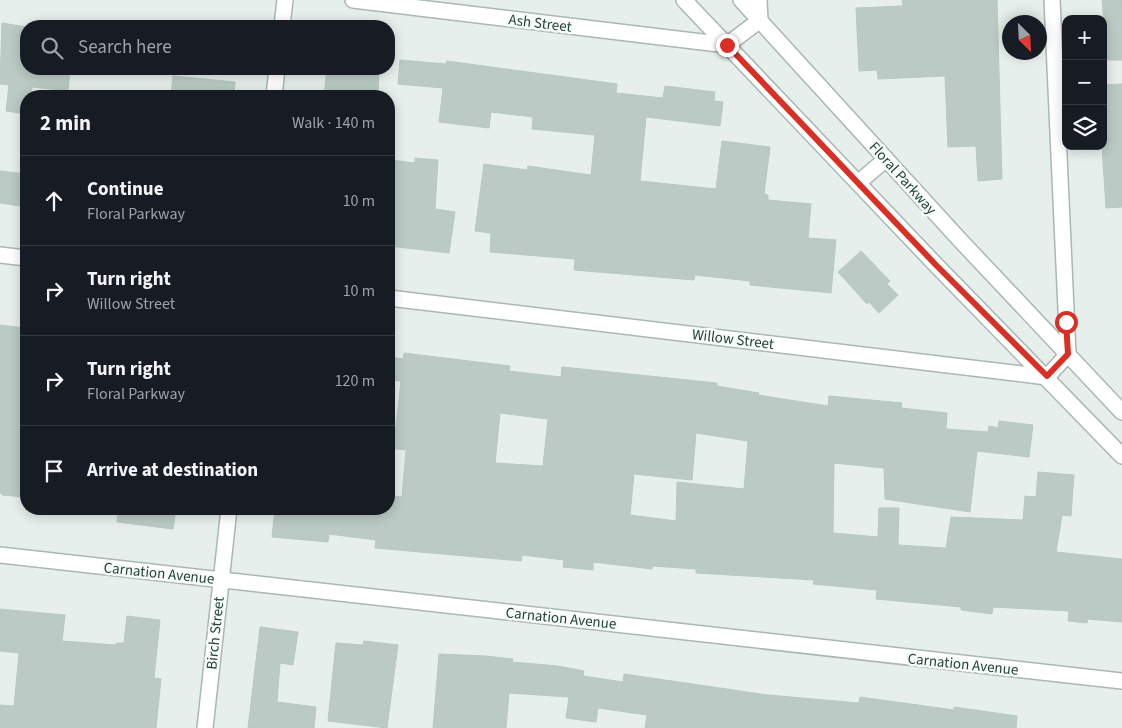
<!DOCTYPE html>
<meta charset="utf-8">
<style>
:root{--surface:#171b24;--page:#20242c;--text:#f1f3f6;--muted:#9ea1a6;--line:#363941}
body{margin:0;font-family:"Source Sans 3",sans-serif;background:var(--page);color:var(--text)}
.controls{position:absolute;right:15px;top:15px;display:grid;overflow:hidden;border-radius:10px;box-shadow:0 2px 12px #0003}
.controls button{width:45px;height:45px;display:grid;place-items:center;padding:0;border:0;border-bottom:1px solid var(--line);background:var(--surface);color:var(--text);font:25px sans-serif}
.compass{position:absolute;left:1002px;top:15px;width:45px;height:45px;border-radius:50%;background:var(--surface);box-shadow:0 2px 12px #0003;rotate:156deg}
.stop{position:absolute;width:15px;height:15px;margin:-11px;border:4px solid #d93025;border-radius:50%;background:#fff}
.stop.end{background:#d93025;border-color:#fff;box-shadow:0 1px 5px #0008}
.list{margin:0;padding:0;list-style:none}
h2{display:flex;justify-content:space-between;align-items:center;height:65px;margin:0;padding:0 20px;font-size:21px}
h2 small{font-size:16px;font-weight:400;color:var(--muted)}
.list li{display:grid;grid-template-columns:32px 1fr auto;gap:15px;align-items:center;box-sizing:border-box;height:90px;padding:0 20px;border-top:1px solid var(--line)}
.list b{display:block;font-size:19px;white-space:nowrap}
.list p{margin:0;font-size:16px;white-space:nowrap;color:var(--muted)}
.list em{font-size:16px;font-style:normal;color:var(--muted)}
.icon{flex:none;width:28px;height:28px;fill:none;stroke:currentColor;stroke-width:2;stroke-linecap:round;stroke-linejoin:round}
.map{position:relative;flex:none;width:1122px;height:728px;overflow:hidden}
.search{position:absolute;background:var(--surface);box-shadow:0 2px 12px #0003;left:20px;top:20px;width:375px;height:55px;display:flex;align-items:center;gap:12px;box-sizing:border-box;padding:0 18px;border-radius:20px;color:var(--muted);font-size:19px}
.panel{position:absolute;background:var(--surface);box-shadow:0 2px 12px #0003;left:20px;top:90px;width:375px;height:425px;border-radius:20px}
.map>svg:first-child{display:block}
.building{fill:#bbcac4;stroke:#b8c9c2;fill-rule:evenodd}
.lines{fill:none;stroke-linecap:round;stroke-linejoin:round}
.minor-casing{stroke:#a8b8b2;stroke-width:18}
.minor{stroke:#fff;stroke-width:15}
.route{stroke:#d93025;stroke-width:6}
.labels{text-anchor:middle;stroke-width:5;stroke-linejoin:round;paint-order:stroke}
.street-label{font-size:15px;fill:#24423a;stroke:#f7fbf9}
</style>
<div class="map">
<svg width="1122" height="728" viewBox="0 0 1122 728">
<rect width="100%" height="100%" fill="#e6efeb"/>
<!-- building -->
<g class="building">
<path d="M 902,0 L 997,0 L 1002,179 L 978,181 L 976,146 L 948,147 L 945,76 L 878,79 L 877,70 L 859,71 L 856,8 L 903,6 Z"/>
<path d="M 1102,0 L 1122,0 L 1122,60 L 1107,60 Z"/>
<path d="M 2,23 L 26,27 L 24,55 L 26,55 L 26,69 L 70,69 L 68,91 L 32,87 L 31,96 L 26,96 L 26,114 L 6,111 L 9,85 L 0,84 Z"/>
<path d="M 400,60 L 446,64 L 447,61 L 617,84 L 616,93 L 663,98 L 665,86 L 715,92 L 714,101 L 723,102 L 720,126 L 646,117 L 640,181 L 716,189 L 722,141 L 770,147 L 764,194 L 768,195 L 768,200 L 811,204 L 808,238 L 836,240 L 831,293 L 750,285 L 750,281 L 695,275 L 694,280 L 574,270 L 575,259 L 490,252 L 491,233 L 475,231 L 484,164 L 527,170 L 528,166 L 591,175 L 595,135 L 532,129 L 533,117 L 491,112 L 489,128 L 439,122 L 443,88 L 398,84 Z"/>
<path d="M 327,69 L 379,69 L 378,96 L 324,96 Z"/>
<path d="M 173,76 L 235,82 L 234,96 L 171,96 Z"/>
<path d="M 1122,84 L 1122,207 L 1106,208 L 1102,146 L 1103,85 Z"/>
<path d="M 415,158 L 438,160 L 435,209 L 455,212 L 449,253 L 389,246 L 390,160 L 415,163 Z"/>
<path d="M 0,171 L 26,174 L 26,207 L 0,203 Z"/>
<path d="M 861,251 L 890,281 L 887,284 L 898,295 L 879,313 L 869,302 L 867,304 L 838,272 Z"/>
<path d="M 0,325 L 26,328 L 25,497 L 2,495 L 0,491 Z"/>
<path d="M 404,353 L 510,366 L 509,371 L 561,377 L 562,367 L 717,383 L 717,386 L 759,393 L 758,395 L 828,406 L 829,396 L 902,403 L 901,408 L 947,413 L 946,429 L 988,432 L 989,426 L 998,428 L 999,421 L 1033,425 L 1029,457 L 977,451 L 970,512 L 885,499 L 884,468 L 834,463 L 833,533 L 878,537 L 879,508 L 899,508 L 898,545 L 946,548 L 951,517 L 1023,520 L 1025,496 L 1036,497 L 1038,472 L 1074,475 L 1071,516 L 1062,515 L 1056,552 L 1122,559 L 1122,622 L 1088,619 L 1087,623 L 1068,621 L 1069,611 L 993,607 L 992,614 L 961,610 L 961,607 L 876,599 L 877,590 L 813,584 L 814,580 L 696,573 L 696,569 L 653,566 L 652,569 L 593,562 L 593,570 L 563,567 L 564,560 L 522,555 L 521,561 L 375,548 L 376,540 L 329,534 L 328,542 L 272,537 L 275,509 L 345,514 L 349,509 L 389,509 L 389,496 L 402,497 L 406,450 L 389,448 L 389,426 L 396,427 L 401,381 L 389,380 L 389,357 L 403,359 ZM 500,413 L 548,419 L 543,466 L 495,463 ZM 696,433 L 748,441 L 744,489 L 677,482 L 676,521 L 630,515 L 634,474 L 692,480 Z"/>
<path d="M 118,509 L 176,509 L 173,529 L 117,522 Z"/>
<path d="M 0,609 L 65,615 L 62,641 L 116,645 L 116,643 L 124,643 L 127,616 L 160,620 L 154,678 L 161,679 L 156,728 L 0,728 L 0,705 L 14,706 L 19,653 L 0,651 Z"/>
<path d="M 260,627 L 298,632 L 293,665 L 280,663 L 277,702 L 316,707 L 314,728 L 248,728 Z"/>
<path d="M 364,641 L 398,645 L 387,728 L 328,721 L 336,643 L 363,645 Z"/>
<path d="M 439,654 L 485,656 L 513,659 L 512,662 L 558,666 L 584,671 L 583,676 L 623,682 L 624,674 L 768,695 L 859,703 L 860,697 L 954,710 L 954,707 L 1017,716 L 1016,728 L 645,728 L 647,715 L 598,708 L 596,722 L 566,718 L 569,697 L 509,693 L 506,728 L 433,728 Z"/>
</g>
<g class="lines">
<defs>
<g id="minor">
<path d="M 353,0 L 727,45 L 760,20 L 759,0"/>
<path d="M 684,0 L 935,264 L 1122,456"/>
<path d="M 741,0 L 959,239 L 1122,412"/>
<path d="M 282,26 L 285,0"/>
<path d="M 274,96 L 277,69"/>
<path d="M 858,183 L 886,159"/>
<path d="M 0,255 L 26,258"/>
<path d="M 389,298 L 1047,377 L 1068,354 L 1052,0"/>
<path d="M 0,555 L 1122,681"/>
<path d="M 205,728 L 229,509"/>
</g>
</defs>
<!-- minor casing -->
<use href="#minor" class="minor-casing"/>
<!-- minor -->
<use href="#minor" class="minor"/>
</g>
<g class="lines">
<!-- route -->
<path class="route" d="M 727,45 L 935,264 L 1047,376 L 1068,354 L 1066,322"/>
</g>
<g class="labels">
<!-- street labels -->
<g class="street-label">
<text transform="translate(540 23) rotate(7)" y="5">Ash Street</text>
<text transform="translate(903 178) rotate(48)" y="5">Floral Parkway</text>
<text transform="translate(733 339) rotate(7)" y="5">Willow Street</text>
<text transform="translate(159 573) rotate(6)" y="5">Carnation Avenue</text>
<text transform="translate(561 618) rotate(6)" y="5">Carnation Avenue</text>
<text transform="translate(215 633) rotate(-84)" y="5">Birch Street</text>
<text transform="translate(963 664) rotate(6)" y="5">Carnation Avenue</text>
</g>
</g>
</svg>
<div class="controls">
<button>+</button>
<button>−</button>
<button><svg class="icon" aria-label="layers" viewBox="0 0 24 24"><path d="M12 4l9 5-9 5-9-5zM3 14l9 5 9-5"/></svg></button>
</div>
<svg class="compass" viewBox="-18 -18 36 36"><path d="M0-13l5 13h-10z" fill="#e53935"/><path d="M0 13l5-13h-10z" fill="#9ea1a6"/></svg>
<div class="stop" style="left:1066px;top:322px"></div>
<div class="stop end" style="left:727px;top:45px"></div>
<div class="search"><svg class="icon" aria-label="search" viewBox="0 0 24 24"><circle cx="10" cy="10" r="6"/><path d="M15 15l6 6"/></svg>Search here</div>
<section class="panel">
<h2>2 min<small>Walk · 140 m</small></h2>
<ul class="list">
<li><svg class="icon" aria-label="ahead" viewBox="0 0 24 24"><path d="M12 20V5M6 11l6-6 6 6"/></svg><div><b>Continue</b><p>Floral Parkway</p></div><em>10 m</em></li>
<li><svg class="icon" aria-label="right" viewBox="0 0 24 24"><path d="M7 20v-9h11M14 6l5 5-5 5"/></svg><div><b>Turn right</b><p>Willow Street</p></div><em>10 m</em></li>
<li><svg class="icon" aria-label="right" viewBox="0 0 24 24"><path d="M7 20v-9h11M14 6l5 5-5 5"/></svg><div><b>Turn right</b><p>Floral Parkway</p></div><em>120 m</em></li>
<li><svg class="icon" aria-label="arrive" viewBox="0 0 24 24"><path d="M6 21V4h12l-3 4 3 4H6"/></svg><div><b>Arrive at destination</b></div></li>
</ul>
</section>
</div>
